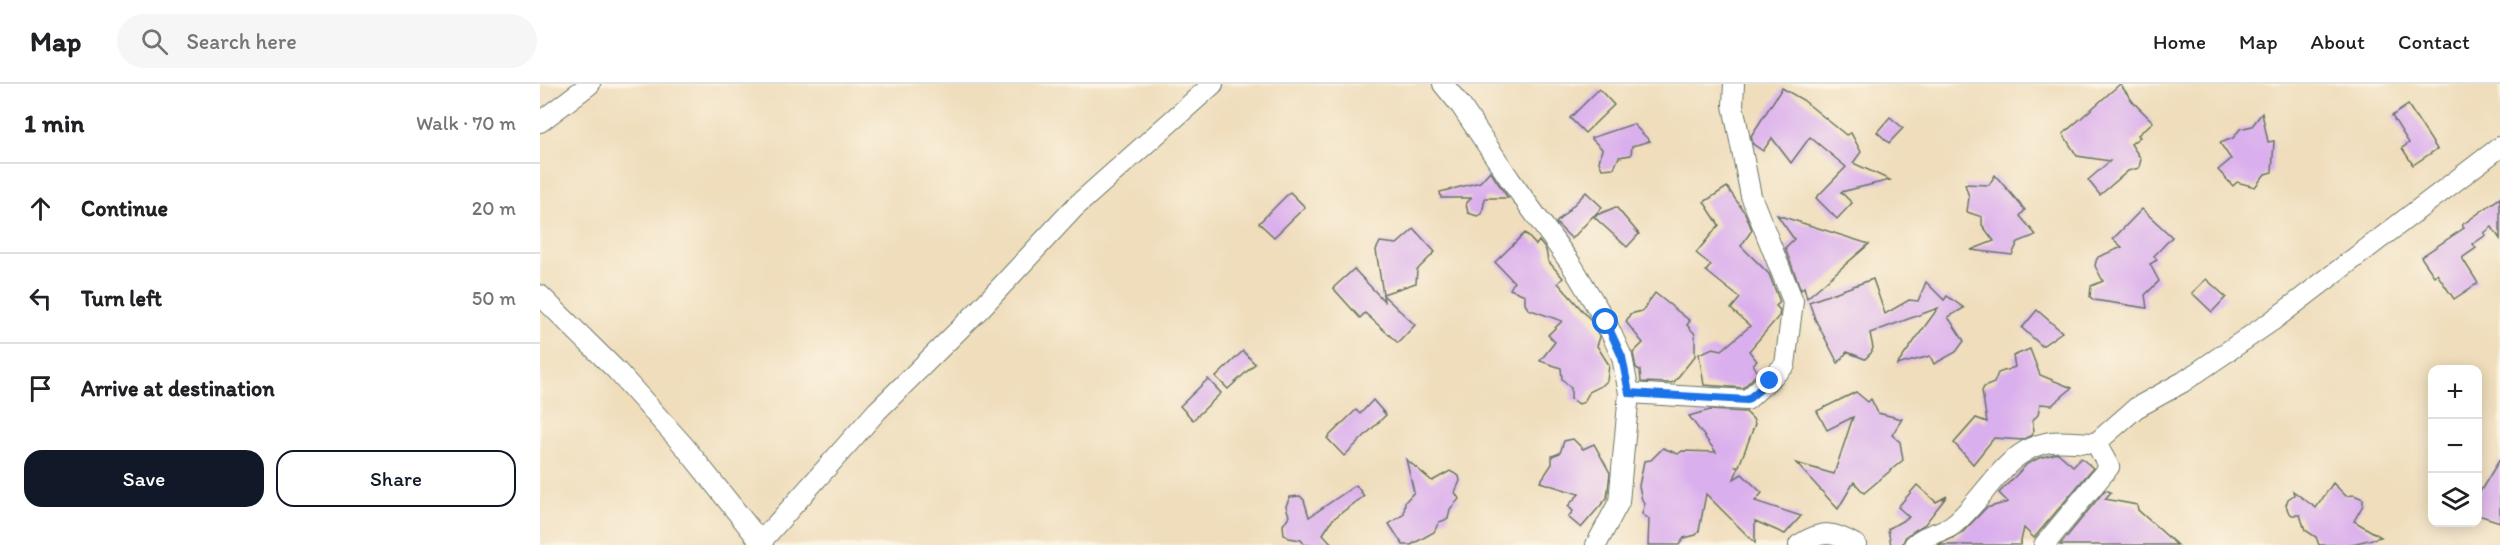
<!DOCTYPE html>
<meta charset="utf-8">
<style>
:root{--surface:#fff;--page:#f6f6f6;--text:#202124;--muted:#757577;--line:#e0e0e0;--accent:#111827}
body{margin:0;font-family:Itim,sans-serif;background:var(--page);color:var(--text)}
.controls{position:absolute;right:18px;bottom:18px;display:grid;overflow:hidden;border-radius:12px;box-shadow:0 3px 15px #0003}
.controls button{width:54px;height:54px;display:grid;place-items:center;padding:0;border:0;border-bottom:2px solid var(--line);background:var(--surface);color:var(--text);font:30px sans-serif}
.stop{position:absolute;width:18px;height:18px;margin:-14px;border:4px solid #1a73e8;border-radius:50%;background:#fff}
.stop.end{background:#1a73e8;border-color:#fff;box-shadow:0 2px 6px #0008}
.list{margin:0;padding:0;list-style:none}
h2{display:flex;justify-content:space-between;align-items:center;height:78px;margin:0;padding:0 24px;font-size:26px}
h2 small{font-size:20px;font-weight:400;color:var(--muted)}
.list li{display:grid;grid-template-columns:39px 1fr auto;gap:18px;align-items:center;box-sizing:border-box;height:90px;padding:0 24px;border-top:2px solid var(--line)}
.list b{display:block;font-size:22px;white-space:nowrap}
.list em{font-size:20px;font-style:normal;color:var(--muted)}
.actions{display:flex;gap:12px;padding:18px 24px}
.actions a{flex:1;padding:14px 0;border:2px solid var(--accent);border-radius:18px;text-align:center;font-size:21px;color:var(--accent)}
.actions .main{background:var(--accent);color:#fff}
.icon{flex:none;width:33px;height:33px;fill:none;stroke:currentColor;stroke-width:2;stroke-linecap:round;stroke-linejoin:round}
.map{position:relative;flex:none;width:1960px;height:461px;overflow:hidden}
header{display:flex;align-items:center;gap:36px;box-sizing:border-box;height:84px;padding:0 30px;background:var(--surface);border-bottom:2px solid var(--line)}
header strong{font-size:28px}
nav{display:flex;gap:33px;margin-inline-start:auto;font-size:21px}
.search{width:420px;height:54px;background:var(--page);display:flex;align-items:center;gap:15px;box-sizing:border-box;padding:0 21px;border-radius:33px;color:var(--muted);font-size:22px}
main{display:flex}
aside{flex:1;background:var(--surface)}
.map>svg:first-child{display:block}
.building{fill:#daafed}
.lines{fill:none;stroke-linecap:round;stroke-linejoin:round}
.street-casing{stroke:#687563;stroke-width:22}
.street{stroke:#fff;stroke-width:20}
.route{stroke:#1a73e8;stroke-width:8}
</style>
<header>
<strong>Map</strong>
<div class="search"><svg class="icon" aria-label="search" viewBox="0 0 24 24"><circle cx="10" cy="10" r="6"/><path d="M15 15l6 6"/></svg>Search here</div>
<nav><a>Home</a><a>Map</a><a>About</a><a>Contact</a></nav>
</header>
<main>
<aside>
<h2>1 min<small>Walk · 70 m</small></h2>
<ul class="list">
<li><svg class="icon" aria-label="ahead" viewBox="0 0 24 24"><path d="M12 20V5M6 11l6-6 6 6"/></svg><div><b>Continue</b></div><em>20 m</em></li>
<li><svg class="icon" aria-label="left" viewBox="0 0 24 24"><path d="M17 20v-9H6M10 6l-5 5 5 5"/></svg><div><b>Turn left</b></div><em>50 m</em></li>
<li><svg class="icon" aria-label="arrive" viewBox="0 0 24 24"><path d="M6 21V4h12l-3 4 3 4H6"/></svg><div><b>Arrive at destination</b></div></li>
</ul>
<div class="actions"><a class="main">Save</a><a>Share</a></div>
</aside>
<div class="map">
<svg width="1960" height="461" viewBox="0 0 1960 461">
<rect width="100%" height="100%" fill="#fcf5e5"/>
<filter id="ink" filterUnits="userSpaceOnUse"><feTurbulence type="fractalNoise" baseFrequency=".0167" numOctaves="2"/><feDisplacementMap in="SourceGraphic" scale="12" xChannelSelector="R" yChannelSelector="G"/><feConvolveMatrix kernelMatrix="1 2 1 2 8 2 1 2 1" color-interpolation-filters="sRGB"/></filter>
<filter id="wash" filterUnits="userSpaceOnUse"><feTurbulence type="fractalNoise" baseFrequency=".008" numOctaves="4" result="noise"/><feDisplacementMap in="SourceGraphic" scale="24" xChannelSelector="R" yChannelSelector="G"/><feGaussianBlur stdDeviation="1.35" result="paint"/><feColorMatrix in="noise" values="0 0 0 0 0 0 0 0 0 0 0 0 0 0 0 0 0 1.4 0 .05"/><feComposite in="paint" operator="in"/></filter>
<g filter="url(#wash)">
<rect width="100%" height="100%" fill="#efddbb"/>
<g id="blocks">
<!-- building -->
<g class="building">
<path d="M 1580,0 L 1593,18 L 1613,38 L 1598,51 L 1600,53 L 1591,60 L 1601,75 L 1599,84 L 1588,87 L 1560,111 L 1548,96 L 1570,77 L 1537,72 L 1523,50 Z"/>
<path d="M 1242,4 L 1263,16 L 1306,51 L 1311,49 L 1321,68 L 1313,79 L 1350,96 L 1301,108 L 1312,119 L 1297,135 L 1276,114 L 1306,83 L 1270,53 L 1251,79 L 1232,54 L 1223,67 L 1213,60 L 1211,52 Z"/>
<path d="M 1059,5 L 1074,21 L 1045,49 L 1030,34 Z"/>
<path d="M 1868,21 L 1897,65 L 1873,81 L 1862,64 L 1869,59 L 1852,32 Z"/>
<path d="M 1722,29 L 1728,58 L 1734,57 L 1732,88 L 1725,90 L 1715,103 L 1697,98 L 1693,102 L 1678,86 L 1691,75 L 1680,59 L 1693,54 L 1700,45 L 1712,42 Z"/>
<path d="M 1350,33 L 1363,44 L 1349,59 L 1337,48 Z"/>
<path d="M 1093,40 L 1110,57 L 1092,62 L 1091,71 L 1079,73 L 1074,84 L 1062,85 L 1059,78 L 1062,65 L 1051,54 Z"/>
<path d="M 950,87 L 968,114 L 945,114 L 942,130 L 937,132 L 928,129 L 926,120 L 931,114 L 901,114 L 900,108 L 940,98 Z"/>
<path d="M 1455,91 L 1485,126 L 1480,132 L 1496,151 L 1478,158 L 1472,171 L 1431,166 L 1454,157 L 1442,141 L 1442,133 L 1427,128 L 1429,113 L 1425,100 L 1449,101 Z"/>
<path d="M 1187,103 L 1205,129 L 1212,146 L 1201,162 L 1229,190 L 1240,218 L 1236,222 L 1240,226 L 1239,232 L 1209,267 L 1217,277 L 1213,280 L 1218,289 L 1203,304 L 1164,301 L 1159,270 L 1173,264 L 1182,266 L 1210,242 L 1191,225 L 1200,214 L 1166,187 L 1171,181 L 1156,169 L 1179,141 L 1164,118 Z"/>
<path d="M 750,108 L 765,123 L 734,153 L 719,139 Z"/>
<path d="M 1046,108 L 1062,123 L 1054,132 L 1076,123 L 1099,150 L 1087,163 L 1053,132 L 1032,155 L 1016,139 Z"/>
<path d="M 1960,114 L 1960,155 L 1952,143 L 1944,149 L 1946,151 L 1933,160 L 1936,164 L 1922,174 L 1938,199 L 1914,215 L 1897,190 L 1894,192 L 1881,173 L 1924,144 L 1922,141 Z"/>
<path d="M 1602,125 L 1632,153 L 1614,172 L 1617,176 L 1610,180 L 1619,197 L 1605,211 L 1607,224 L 1554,216 L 1550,213 L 1551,202 L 1563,197 L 1555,182 L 1556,177 L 1558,173 L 1582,163 L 1573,155 Z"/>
<path d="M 1237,131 L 1329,160 L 1267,214 L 1264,203 L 1261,206 L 1245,164 L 1254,155 Z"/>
<path d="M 874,145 L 895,168 L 877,186 L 876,199 L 843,210 L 836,166 L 840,158 L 857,160 Z"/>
<path d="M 985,149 L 996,161 L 999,157 L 1006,166 L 1008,177 L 1023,194 L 1018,199 L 1049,234 L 1060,253 L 1057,262 L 1069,281 L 1067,297 L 1063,301 L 1050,307 L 1044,318 L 1039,320 L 1031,315 L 1031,304 L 1022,295 L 1021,284 L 1000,277 L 1015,258 L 1008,251 L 1022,237 L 988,225 L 985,220 L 985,211 L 970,205 L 974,198 L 955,178 Z"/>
<path d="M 814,185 L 844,217 L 843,211 L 875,241 L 858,259 L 825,229 L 820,234 L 793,204 Z"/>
<path d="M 1333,195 L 1345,230 L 1369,216 L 1378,217 L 1386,198 L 1404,216 L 1407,212 L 1424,224 L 1408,233 L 1424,257 L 1416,268 L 1394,280 L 1390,272 L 1357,281 L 1398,224 L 1330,249 L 1333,264 L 1331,269 L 1325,275 L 1307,268 L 1298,279 L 1275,235 L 1269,218 Z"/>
<path d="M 1666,195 L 1686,213 L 1672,228 L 1652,209 Z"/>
<path d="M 1115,209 L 1150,237 L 1147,241 L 1155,250 L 1155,272 L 1134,298 L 1130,299 L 1101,298 L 1100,286 L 1096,284 L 1093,269 L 1103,259 L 1086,238 L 1090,230 L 1102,227 Z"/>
<path d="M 1497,226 L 1522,248 L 1502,262 L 1482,244 Z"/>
<path d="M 1490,265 L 1500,291 L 1532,304 L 1512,321 L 1500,320 L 1498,331 L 1492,337 L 1494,346 L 1492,351 L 1482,356 L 1454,354 L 1433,380 L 1414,359 L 1436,334 L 1447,338 L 1442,307 L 1444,303 L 1454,299 L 1458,289 L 1475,283 L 1473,272 Z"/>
<path d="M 703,267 L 715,280 L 688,305 L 676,293 Z"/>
<path d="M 668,295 L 681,309 L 653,336 L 640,322 Z"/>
<path d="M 1316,308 L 1328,318 L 1331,315 L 1338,329 L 1362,335 L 1352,351 L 1360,358 L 1363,376 L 1324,409 L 1314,398 L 1298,425 L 1256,379 L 1294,390 L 1313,333 L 1287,346 L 1277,327 Z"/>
<path d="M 833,316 L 846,331 L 804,372 L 787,354 L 816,326 L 820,330 Z"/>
<path d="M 1170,326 L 1206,328 L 1213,335 L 1215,340 L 1199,382 L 1195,382 L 1198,385 L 1194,395 L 1202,390 L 1222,409 L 1215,417 L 1261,432 L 1245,450 L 1215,437 L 1215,459 L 1166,410 L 1159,447 L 1156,451 L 1144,454 L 1139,461 L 1108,461 L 1109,435 L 1102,430 L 1105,419 L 1102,416 L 1099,402 L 1104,377 L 1111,376 L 1123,364 L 1138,370 L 1142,367 L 1176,368 L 1149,332 Z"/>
<path d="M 1033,355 L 1043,365 L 1054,360 L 1070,389 L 1067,414 L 1041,444 L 1028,433 L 1033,427 L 1028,422 L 1039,410 L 1000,398 L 1012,380 L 1012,372 L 1020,369 L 1024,357 Z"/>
<path d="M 1518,369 L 1533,382 L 1541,374 L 1553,384 L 1494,454 L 1484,444 L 1480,461 L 1398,461 L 1421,450 L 1446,424 L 1468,418 L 1459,409 L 1487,380 L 1499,374 Z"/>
<path d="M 866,375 L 892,397 L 910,387 L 919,392 L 920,397 L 915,408 L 919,415 L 910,425 L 908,435 L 899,438 L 894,448 L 871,461 L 863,461 L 849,440 L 864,430 L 865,418 L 874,408 Z"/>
<path d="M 1960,375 L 1960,438 L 1938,431 L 1938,411 Z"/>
<path d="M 1793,399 L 1806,412 L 1814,411 L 1823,415 L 1823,421 L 1814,437 L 1841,453 L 1808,461 L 1779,461 L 1776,453 L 1765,446 L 1760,431 L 1752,431 L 1748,427 L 1746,421 L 1748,415 L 1754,411 L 1753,407 L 1776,424 Z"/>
<path d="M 816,401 L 824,412 L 793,435 L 783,450 L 793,461 L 765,461 L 761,456 L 749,454 L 744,451 L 743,441 L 749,432 L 746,422 L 750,413 L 760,412 L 764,416 L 769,433 Z"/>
<path d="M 1377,401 L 1396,418 L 1407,412 L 1385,440 L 1366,452 L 1362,461 L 1351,461 L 1348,445 L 1369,433 L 1358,423 Z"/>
<path d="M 1565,406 L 1571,408 L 1565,415 L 1597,421 L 1598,426 L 1637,461 L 1520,461 Z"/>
</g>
</g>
</g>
<g filter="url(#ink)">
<use href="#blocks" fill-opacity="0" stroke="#687563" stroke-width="1.5"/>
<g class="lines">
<defs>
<g id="street">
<path d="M 903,0 L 921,22 L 971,97 L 1031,180 L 1066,238 L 1082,273 L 1089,309 L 1079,418 L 1056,461"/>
<path d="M 0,38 L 50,0"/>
<path d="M 0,211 L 77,287 L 145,363 L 223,461"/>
<path d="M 1089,309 L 1207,316 L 1245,281 L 1253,217 L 1211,112 L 1193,21 L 1194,0"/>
<path d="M 218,461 L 337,327 L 440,225 L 535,123 L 673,0"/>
<path d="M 1259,461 C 1282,446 1293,447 1316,461"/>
<path d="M 1374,461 C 1385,449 1402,450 1414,440 C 1447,413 1464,366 1510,358 C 1524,356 1541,359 1556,359"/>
<path d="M 1504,461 L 1569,383 L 1556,359 L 1596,324 L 1643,298 L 1732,237 L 1960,63"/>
</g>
</defs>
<!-- street casing -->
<use href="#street" class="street-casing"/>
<!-- street -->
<use href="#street" class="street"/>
</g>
</g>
<g class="lines" filter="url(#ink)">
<!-- route -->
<path class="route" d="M 1066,238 L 1082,273 L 1089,309 L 1207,316 L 1230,297"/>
</g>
</svg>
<div class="controls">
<button>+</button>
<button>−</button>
<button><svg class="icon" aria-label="layers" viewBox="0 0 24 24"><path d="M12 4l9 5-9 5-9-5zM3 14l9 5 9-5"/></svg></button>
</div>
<div class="stop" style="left:1066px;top:238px"></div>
<div class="stop end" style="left:1230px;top:297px"></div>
</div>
</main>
